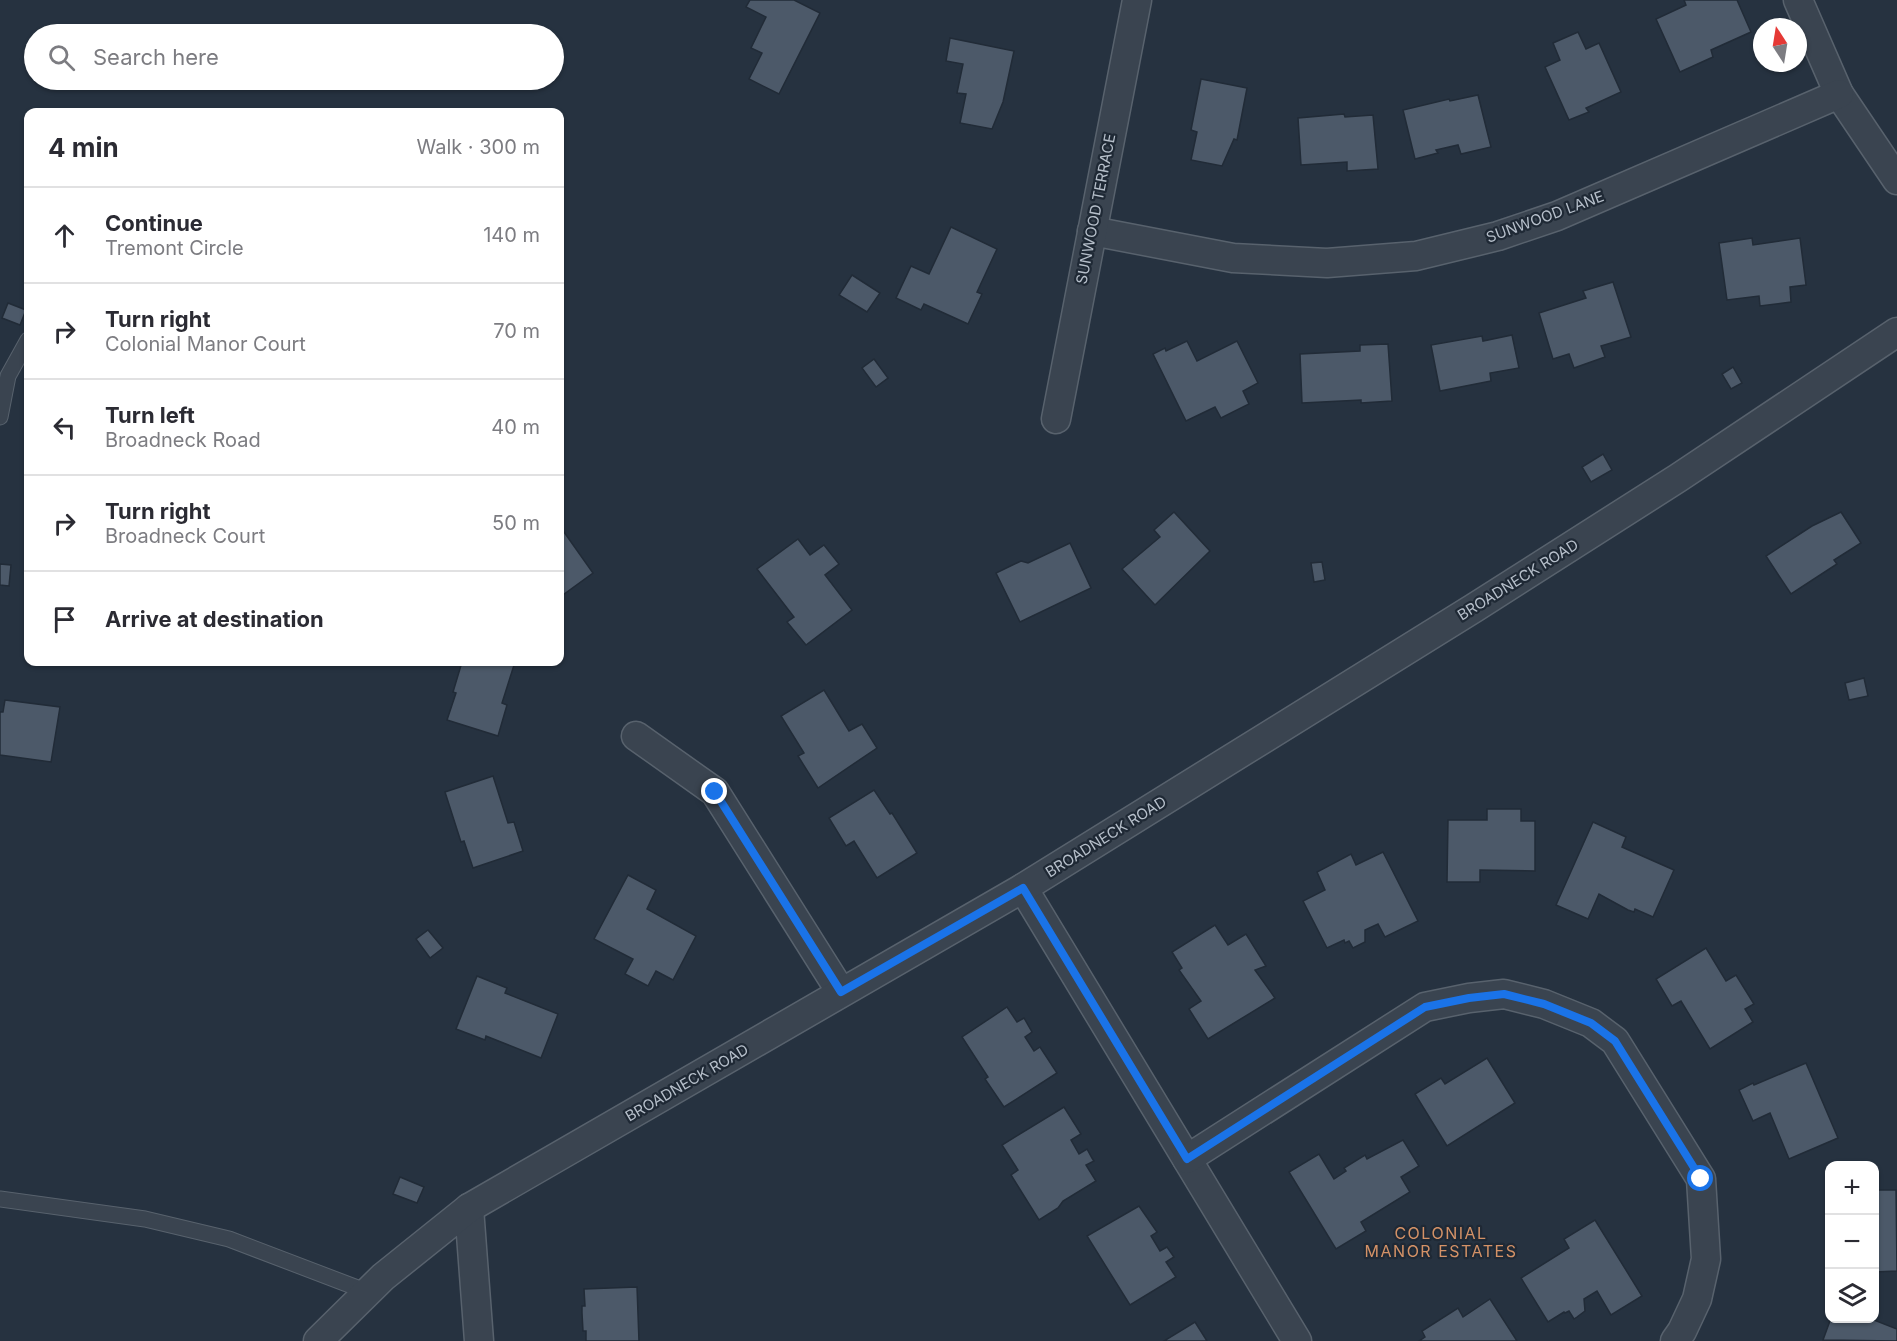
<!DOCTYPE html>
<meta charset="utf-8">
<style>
:root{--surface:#fff;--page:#f7f7f7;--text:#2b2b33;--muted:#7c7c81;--line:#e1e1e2}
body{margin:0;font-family:Inter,sans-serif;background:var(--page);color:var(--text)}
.controls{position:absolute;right:18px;bottom:18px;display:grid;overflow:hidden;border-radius:12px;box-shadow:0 2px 4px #0004}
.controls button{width:54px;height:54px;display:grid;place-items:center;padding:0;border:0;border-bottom:2px solid var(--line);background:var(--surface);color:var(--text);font:30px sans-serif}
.compass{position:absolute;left:1753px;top:18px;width:54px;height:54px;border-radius:50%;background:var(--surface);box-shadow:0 2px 4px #0004;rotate:348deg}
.stop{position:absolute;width:18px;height:18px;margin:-14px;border:4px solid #1a73e8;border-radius:50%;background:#fff}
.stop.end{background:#1a73e8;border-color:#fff;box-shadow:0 2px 6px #0008}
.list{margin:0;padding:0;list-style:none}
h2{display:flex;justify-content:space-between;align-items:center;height:78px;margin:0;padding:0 24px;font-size:26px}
h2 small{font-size:20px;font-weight:400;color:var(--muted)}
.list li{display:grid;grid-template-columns:39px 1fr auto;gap:18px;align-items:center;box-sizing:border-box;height:96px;padding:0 24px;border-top:2px solid var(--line)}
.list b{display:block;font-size:22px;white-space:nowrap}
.list p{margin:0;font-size:20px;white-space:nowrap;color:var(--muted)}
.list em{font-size:20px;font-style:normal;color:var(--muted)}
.icon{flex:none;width:33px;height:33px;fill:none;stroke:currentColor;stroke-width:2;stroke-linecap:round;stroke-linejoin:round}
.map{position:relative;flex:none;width:1897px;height:1341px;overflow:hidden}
.search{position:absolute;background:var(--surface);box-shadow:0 2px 4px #0004;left:24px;top:24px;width:540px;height:66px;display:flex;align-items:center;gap:15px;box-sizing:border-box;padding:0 21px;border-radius:33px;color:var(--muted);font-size:22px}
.panel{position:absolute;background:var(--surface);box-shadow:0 2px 4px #0004;left:24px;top:108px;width:540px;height:558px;border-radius:12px}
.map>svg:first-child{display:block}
.building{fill:#4c5969;stroke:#212b37;stroke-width:1.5}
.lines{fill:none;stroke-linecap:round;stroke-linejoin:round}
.lane-casing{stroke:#58626d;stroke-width:17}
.street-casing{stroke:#58626d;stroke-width:31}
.lane{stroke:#3a4450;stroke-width:15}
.street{stroke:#3a4450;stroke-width:28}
.route{stroke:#1a73e8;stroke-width:8}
.labels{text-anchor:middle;stroke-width:4.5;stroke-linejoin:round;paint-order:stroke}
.street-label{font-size:15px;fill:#b6bfca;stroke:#1f2935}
.neighbourhood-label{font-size:16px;letter-spacing:1.5px;fill:#d49267;stroke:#1f2935}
</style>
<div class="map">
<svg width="1897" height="1341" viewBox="0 0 1897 1341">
<rect width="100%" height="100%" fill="#263240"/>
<!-- building -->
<g class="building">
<path d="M 750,0 L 794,0 L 820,13 L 779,94 L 749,79 L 762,53 L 751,48 L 766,17 L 746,7 Z"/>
<path d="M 1684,0 L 1737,0 L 1751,32 L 1711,50 L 1713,57 L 1680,72 L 1656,19 L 1686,5 Z"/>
<path d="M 1578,32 L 1586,49 L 1599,43 L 1621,92 L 1586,108 L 1589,112 L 1569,120 L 1545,67 L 1560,60 L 1553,43 Z"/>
<path d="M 950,38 L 1014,51 L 1003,102 L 992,129 L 960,123 L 966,94 L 957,93 L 963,64 L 946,61 Z"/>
<path d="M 1201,79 L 1247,88 L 1237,140 L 1234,139 L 1222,166 L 1191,160 L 1197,132 L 1191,130 Z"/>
<path d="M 1478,95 L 1491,147 L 1461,154 L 1458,145 L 1436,150 L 1438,153 L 1415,159 L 1403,110 L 1449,99 L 1450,101 Z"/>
<path d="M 1344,114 L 1345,117 L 1373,115 L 1378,169 L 1347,171 L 1347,162 L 1301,165 L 1298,118 Z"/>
<path d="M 951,227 L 997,249 L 977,292 L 982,294 L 968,324 L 924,304 L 921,310 L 896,298 L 911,266 L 929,274 Z"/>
<path d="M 1752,238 L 1753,245 L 1800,238 L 1806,285 L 1790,287 L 1791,302 L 1760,306 L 1759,296 L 1727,300 L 1719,243 Z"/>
<path d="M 852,275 L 880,293 L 867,312 L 839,295 Z"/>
<path d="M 1613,282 L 1631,337 L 1601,346 L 1605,357 L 1574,368 L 1569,354 L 1553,359 L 1539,313 L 1586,298 L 1583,291 Z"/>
<path d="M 8,303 L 26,310 L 20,325 L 2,318 Z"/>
<path d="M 1512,335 L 1519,368 L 1490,373 L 1491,381 L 1440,391 L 1431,345 L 1482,336 L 1483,341 Z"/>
<path d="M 1187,341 L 1197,361 L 1237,341 L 1258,383 L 1243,391 L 1249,404 L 1221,418 L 1215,407 L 1186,421 L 1153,354 L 1165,348 L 1166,351 Z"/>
<path d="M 1388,344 L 1392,401 L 1361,403 L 1361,400 L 1302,403 L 1300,354 L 1360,351 L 1360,345 Z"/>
<path d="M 874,359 L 888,378 L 876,387 L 862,368 Z"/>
<path d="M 1733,367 L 1742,383 L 1731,389 L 1722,374 Z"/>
<path d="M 1603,454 L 1612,470 L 1591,482 L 1582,467 Z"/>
<path d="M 1174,512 L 1210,551 L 1155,605 L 1122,569 L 1160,537 L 1154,530 Z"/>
<path d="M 1841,512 L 1861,543 L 1834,560 L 1837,564 L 1791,594 L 1766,556 L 1812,526 Z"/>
<path d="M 564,532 L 593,573 L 560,597 L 560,535 Z"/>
<path d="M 798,539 L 810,555 L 824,545 L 839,564 L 825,575 L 852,610 L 806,645 L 787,622 L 794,617 L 757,569 Z"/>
<path d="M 1070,543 L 1091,588 L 1020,622 L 996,573 L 1021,561 L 1028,563 Z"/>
<path d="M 1322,562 L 1325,580 L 1314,582 L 1311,563 Z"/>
<path d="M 0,564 L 11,565 L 9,586 L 0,585 Z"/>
<path d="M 462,662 L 515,662 L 502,703 L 507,705 L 498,736 L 447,720 L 456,693 L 453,692 Z"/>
<path d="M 1864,678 L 1868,696 L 1849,700 L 1845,683 Z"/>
<path d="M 824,690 L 849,731 L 862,724 L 877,748 L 818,788 L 798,756 L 804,753 L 781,716 Z"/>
<path d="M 5,700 L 60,707 L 51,762 L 0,755 L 0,712 L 3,712 Z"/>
<path d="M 493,776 L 508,823 L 514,822 L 523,851 L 473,868 L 464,841 L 461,842 L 445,792 Z"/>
<path d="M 874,790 L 890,814 L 892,813 L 917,853 L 877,878 L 854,841 L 846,846 L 829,818 Z"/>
<path d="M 1487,809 L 1521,809 L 1521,821 L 1535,821 L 1535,871 L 1480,870 L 1480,882 L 1447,882 L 1448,820 L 1487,820 Z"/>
<path d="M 1593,822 L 1626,837 L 1622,847 L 1674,870 L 1653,917 L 1635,909 L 1634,912 L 1628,910 L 1599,894 L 1588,919 L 1556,905 Z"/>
<path d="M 1383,852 L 1418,921 L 1385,937 L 1378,924 L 1365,930 L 1365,942 L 1353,948 L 1349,941 L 1345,943 L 1344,940 L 1327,948 L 1303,901 L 1325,890 L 1317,872 L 1351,854 L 1356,865 Z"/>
<path d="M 628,875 L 656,890 L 647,909 L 696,936 L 673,980 L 656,971 L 648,986 L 625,974 L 633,959 L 594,939 Z"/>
<path d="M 1215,925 L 1228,945 L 1246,934 L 1266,966 L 1255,970 L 1275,998 L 1208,1039 L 1189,1009 L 1201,1001 L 1179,970 L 1182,968 L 1172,952 Z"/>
<path d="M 428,930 L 443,948 L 430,958 L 416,939 Z"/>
<path d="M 1706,948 L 1726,981 L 1736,975 L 1754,1004 L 1745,1009 L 1753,1022 L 1710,1049 L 1681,1001 L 1672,1006 L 1656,979 Z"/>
<path d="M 477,976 L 507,988 L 505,993 L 558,1014 L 541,1058 L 486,1036 L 485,1040 L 456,1029 Z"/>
<path d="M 1007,1007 L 1017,1022 L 1024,1018 L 1032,1032 L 1025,1037 L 1034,1051 L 1040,1047 L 1057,1073 L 1004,1107 L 985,1079 L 988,1077 L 962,1037 Z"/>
<path d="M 1487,1058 L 1515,1103 L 1447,1146 L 1415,1094 L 1441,1078 L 1445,1084 Z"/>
<path d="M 1806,1063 L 1838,1138 L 1789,1159 L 1770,1113 L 1753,1121 L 1739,1090 L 1753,1083 L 1754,1085 Z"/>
<path d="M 1064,1107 L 1081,1134 L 1071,1140 L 1079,1154 L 1087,1149 L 1092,1158 L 1094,1161 L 1086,1165 L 1096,1181 L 1063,1201 L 1058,1208 L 1039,1220 L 1011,1175 L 1018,1170 L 1002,1145 Z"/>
<path d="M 1403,1140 L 1419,1166 L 1401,1177 L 1410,1192 L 1361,1222 L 1366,1231 L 1336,1249 L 1289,1172 L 1319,1154 L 1334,1179 L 1346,1171 L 1344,1168 L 1365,1155 L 1367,1159 Z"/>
<path d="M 400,1177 L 424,1187 L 417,1203 L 393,1194 Z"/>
<path d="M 1874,1190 L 1896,1190 L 1897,1271 L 1874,1272 Z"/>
<path d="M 1139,1206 L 1157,1232 L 1151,1236 L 1160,1251 L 1167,1247 L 1174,1257 L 1166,1262 L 1176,1277 L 1130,1305 L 1087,1236 Z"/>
<path d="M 1595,1220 L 1642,1296 L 1611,1315 L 1597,1291 L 1584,1299 L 1585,1311 L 1577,1317 L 1574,1319 L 1569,1311 L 1565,1313 L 1564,1312 L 1548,1322 L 1521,1278 L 1569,1248 L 1564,1239 Z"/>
<path d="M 637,1287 L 639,1341 L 586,1341 L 586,1331 L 583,1331 L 582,1313 L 582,1306 L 585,1306 L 584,1289 Z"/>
<path d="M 1490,1299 L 1517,1341 L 1419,1341 L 1425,1337 L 1422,1331 L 1458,1308 L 1463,1317 Z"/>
<path d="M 1831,1318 L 1869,1318 L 1897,1329 L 1897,1341 L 1823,1340 Z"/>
<path d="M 1195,1322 L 1207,1341 L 1164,1341 Z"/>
</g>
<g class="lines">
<defs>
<g id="lane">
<path d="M 0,417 L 8,376 L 28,340"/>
<path d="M 0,1199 L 145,1219 L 229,1239 L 368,1292"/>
</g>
<g id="street">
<path d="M 1798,0 L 1839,94 L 1897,180"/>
<path d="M 1092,231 L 1233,258 L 1327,263 L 1416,256 L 1498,236 L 1557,216 L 1839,94"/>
<path d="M 1056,419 L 1137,0"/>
<path d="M 636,736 L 715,792 L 841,992"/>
<path d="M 1023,888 L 1297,1341"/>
<path d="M 1187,1159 L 1425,1007 L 1469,998 L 1504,994 L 1544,1004 L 1591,1023 L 1615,1041 L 1701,1179 L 1706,1259 L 1697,1299 L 1682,1331 L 1675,1341"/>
<path d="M 469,1208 L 479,1341"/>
<path d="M 318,1341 L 383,1277 L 469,1208 L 1023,888 L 1474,608 L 1678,478 L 1897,332"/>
</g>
</defs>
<!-- lane casing -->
<use href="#lane" class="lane-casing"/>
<!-- street casing -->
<use href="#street" class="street-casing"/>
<!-- lane -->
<use href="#lane" class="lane"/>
<!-- street -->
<use href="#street" class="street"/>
</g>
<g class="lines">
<!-- route -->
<path class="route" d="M 715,792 L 841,992 L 1023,888 L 1187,1159 L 1425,1007 L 1469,998 L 1504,994 L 1544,1004 L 1591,1023 L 1615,1041 L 1701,1179"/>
</g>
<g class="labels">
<!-- street labels -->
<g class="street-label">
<text transform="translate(1096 209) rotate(-79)" y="5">SUNWOOD TERRACE</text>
<text transform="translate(1545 217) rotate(-20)" y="5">SUNWOOD LANE</text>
<text transform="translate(1518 580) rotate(-32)" y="5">BROADNECK ROAD</text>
<text transform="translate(1106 837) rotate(-32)" y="5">BROADNECK ROAD</text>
<text transform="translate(687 1083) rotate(-30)" y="5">BROADNECK ROAD</text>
</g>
<!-- neighbourhood labels -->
<g class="neighbourhood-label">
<text x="1441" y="1239">COLONIAL<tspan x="1441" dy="18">MANOR ESTATES</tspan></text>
</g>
</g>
</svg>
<div class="controls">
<button>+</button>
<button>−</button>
<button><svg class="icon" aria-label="layers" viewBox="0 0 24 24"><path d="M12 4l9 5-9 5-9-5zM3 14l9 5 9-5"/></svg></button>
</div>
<svg class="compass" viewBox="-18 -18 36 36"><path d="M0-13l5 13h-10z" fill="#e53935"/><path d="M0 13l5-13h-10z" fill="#7c7c81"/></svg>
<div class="stop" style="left:1701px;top:1179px"></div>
<div class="stop end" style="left:715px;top:792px"></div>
<div class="search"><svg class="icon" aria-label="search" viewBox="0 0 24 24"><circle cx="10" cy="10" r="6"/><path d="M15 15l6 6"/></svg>Search here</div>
<section class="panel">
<h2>4 min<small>Walk · 300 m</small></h2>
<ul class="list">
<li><svg class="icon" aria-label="ahead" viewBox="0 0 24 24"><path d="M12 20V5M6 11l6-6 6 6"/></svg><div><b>Continue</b><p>Tremont Circle</p></div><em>140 m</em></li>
<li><svg class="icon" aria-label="right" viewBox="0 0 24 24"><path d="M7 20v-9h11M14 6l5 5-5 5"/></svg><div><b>Turn right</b><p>Colonial Manor Court</p></div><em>70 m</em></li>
<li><svg class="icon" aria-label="left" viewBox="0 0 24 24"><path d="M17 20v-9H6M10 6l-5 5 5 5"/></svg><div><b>Turn left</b><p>Broadneck Road</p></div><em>40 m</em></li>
<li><svg class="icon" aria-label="right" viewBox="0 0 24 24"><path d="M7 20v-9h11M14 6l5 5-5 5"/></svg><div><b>Turn right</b><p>Broadneck Court</p></div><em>50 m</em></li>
<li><svg class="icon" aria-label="arrive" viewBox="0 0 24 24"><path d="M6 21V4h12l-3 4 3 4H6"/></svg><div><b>Arrive at destination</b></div></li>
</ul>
</section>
</div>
